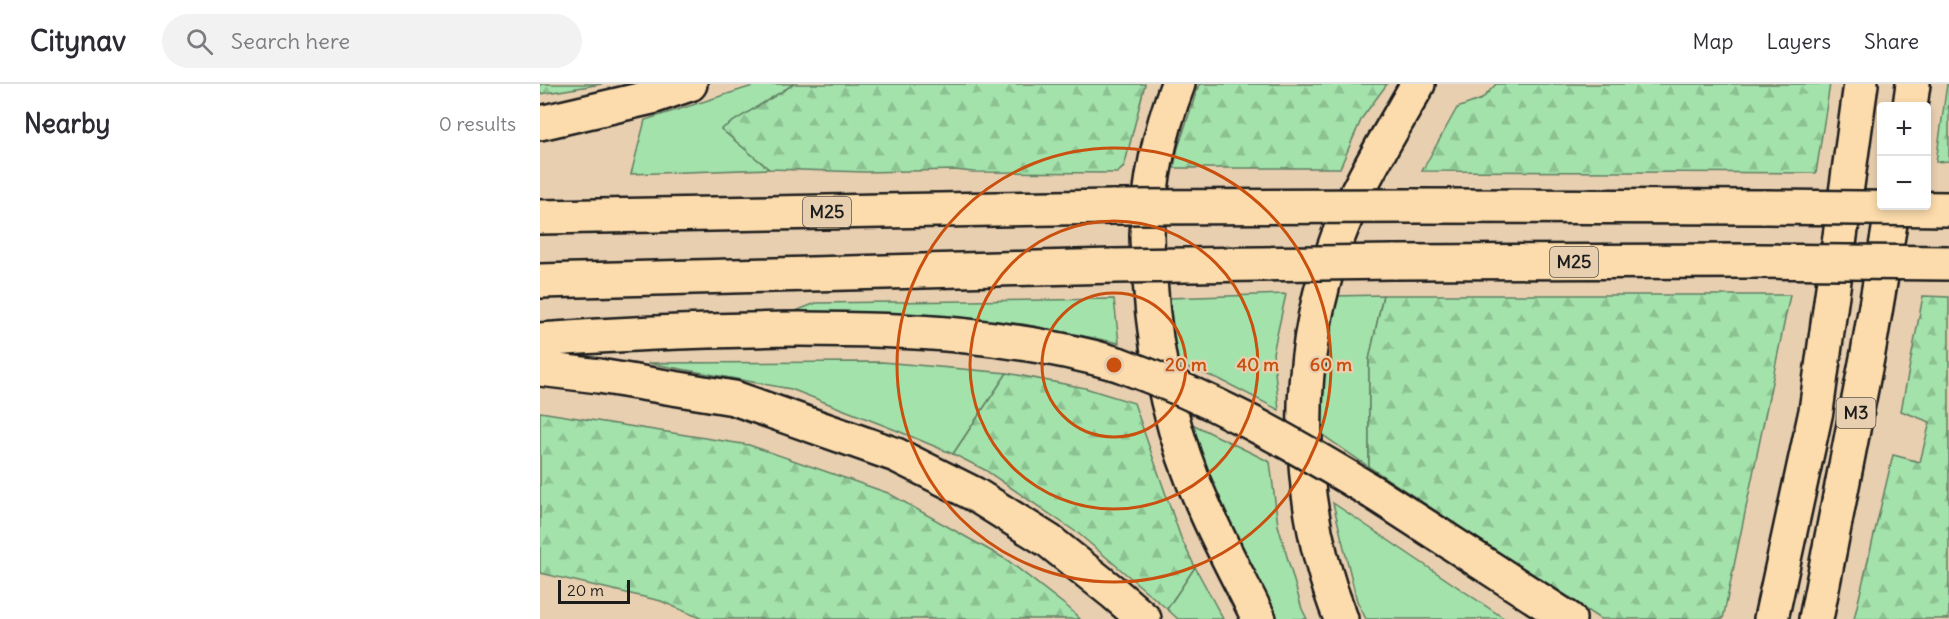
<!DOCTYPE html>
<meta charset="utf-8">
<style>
:root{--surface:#fff;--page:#f2f2f3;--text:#2b2b33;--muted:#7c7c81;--line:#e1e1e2}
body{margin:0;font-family:Delius,sans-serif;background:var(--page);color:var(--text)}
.controls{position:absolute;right:18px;top:18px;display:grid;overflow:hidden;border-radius:6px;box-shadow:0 3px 9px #0003}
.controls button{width:54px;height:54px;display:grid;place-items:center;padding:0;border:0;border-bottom:2px solid var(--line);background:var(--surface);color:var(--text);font:30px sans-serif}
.scale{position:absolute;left:18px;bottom:15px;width:72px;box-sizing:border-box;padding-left:6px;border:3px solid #1c1c1c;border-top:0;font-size:16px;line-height:21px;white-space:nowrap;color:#1c1c1c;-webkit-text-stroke:4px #e8cfb0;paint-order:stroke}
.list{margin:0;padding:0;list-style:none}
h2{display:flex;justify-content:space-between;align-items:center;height:78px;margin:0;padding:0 24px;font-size:26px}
h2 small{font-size:20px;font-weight:400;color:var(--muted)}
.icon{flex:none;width:33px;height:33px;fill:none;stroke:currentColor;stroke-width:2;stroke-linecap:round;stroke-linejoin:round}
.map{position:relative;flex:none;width:1409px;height:535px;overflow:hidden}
header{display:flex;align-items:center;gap:36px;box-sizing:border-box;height:84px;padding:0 30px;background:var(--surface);border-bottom:2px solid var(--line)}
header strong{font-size:28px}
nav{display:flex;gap:33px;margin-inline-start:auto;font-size:21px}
.search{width:420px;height:54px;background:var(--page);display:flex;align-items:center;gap:15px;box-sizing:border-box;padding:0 21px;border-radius:33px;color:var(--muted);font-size:22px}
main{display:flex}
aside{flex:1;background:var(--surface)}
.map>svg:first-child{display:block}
.green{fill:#a3e2aa;stroke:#607f63;stroke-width:1.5}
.forest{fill:url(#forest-firs);stroke:#607f63;stroke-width:1.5}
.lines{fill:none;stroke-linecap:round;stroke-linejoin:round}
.motorway-casing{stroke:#1c1c1c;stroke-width:38}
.motorway{stroke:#fcdcac;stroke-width:33}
.motorway-bridge-casing{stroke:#1c1c1c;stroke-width:38;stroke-linecap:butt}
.motorway-bridge{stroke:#fcdcac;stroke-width:33}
.ring{fill:none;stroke:#c9500e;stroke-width:3}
.labels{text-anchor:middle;stroke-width:4.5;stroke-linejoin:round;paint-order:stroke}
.shield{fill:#e8cfb0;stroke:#595248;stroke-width:1.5}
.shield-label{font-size:18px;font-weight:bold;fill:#1c1c1c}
.centre{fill:#c9500e;stroke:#e8cfb0;stroke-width:3}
.ring-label{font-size:18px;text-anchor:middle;font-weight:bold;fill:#c9500e;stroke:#e8cfb0;stroke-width:4.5;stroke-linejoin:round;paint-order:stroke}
</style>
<header>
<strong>Citynav</strong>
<div class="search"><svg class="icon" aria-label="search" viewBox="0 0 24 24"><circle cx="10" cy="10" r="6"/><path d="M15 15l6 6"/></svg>Search here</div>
<nav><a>Map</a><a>Layers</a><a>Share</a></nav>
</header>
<main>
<aside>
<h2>Nearby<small>0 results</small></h2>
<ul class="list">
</ul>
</aside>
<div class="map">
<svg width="1409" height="535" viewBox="0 0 1409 535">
<defs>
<pattern id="forest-firs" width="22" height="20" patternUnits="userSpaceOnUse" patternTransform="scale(1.5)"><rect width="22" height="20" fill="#a3e2aa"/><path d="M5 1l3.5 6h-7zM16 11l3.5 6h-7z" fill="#8cc192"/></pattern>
</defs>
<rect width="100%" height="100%" fill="#e8cfb0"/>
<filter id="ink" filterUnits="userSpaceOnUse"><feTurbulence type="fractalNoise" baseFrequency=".0167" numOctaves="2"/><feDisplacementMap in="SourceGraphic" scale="12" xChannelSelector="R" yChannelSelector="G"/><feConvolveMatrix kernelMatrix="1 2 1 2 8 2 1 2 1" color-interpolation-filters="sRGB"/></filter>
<g filter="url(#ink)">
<!-- green -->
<g class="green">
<path d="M 219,0 L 254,0 L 182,45 L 229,85 L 91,90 L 105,36 Z"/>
<path d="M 746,210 L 733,269 L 739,326 L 679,295 L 636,280 L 628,214 Z"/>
<path d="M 843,211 L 829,276 L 829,383 L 780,349 L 785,259 L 793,212 Z"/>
<path d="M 574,215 L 579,259 L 483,240 L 357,230 L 253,228 L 276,219 Z"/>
<path d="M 342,278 L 467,289 L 413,370 L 358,347 L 251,305 L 108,279 Z"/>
<path d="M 646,337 L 730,378 L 738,441 L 762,525 L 767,535 L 732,535 L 716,508 Z"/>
<path d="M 793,419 L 965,535 L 826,535 L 817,517 Z"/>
<path d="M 655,483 L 683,535 L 638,535 L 627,525 Z"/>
</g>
<!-- forest -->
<g class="forest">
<path d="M 0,0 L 62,0 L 0,10 Z"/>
<path d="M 254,0 L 605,0 L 584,83 L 577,89 L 433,88 L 415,86 L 325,88 L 229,85 L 181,45 Z"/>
<path d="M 659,0 L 847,0 L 822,34 L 800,84 L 634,84 L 637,67 Z"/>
<path d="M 956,0 L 1290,0 L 1276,89 L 882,87 L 917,24 L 942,15 Z"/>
<path d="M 1407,0 L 1409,0 L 1409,77 L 1396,78 Z"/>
<path d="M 843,211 L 1250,211 L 1183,535 L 1060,535 L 829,383 L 829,276 Z"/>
<path d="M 1383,212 L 1409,213 L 1409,535 L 1314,535 L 1353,371 L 1380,378 L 1390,338 L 1361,327 Z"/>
<path d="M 467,289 L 545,304 L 594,319 L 641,454 L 655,483 L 627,525 L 539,450 L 445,386 L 413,370 Z"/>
<path d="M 0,328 L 209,361 L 348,409 L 467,476 L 530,525 L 540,535 L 162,535 L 121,517 L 0,489 Z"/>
</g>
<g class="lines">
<defs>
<g id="motorway">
<path d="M 638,0 C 620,47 609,100 607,151 C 607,166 609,181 610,196 C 615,274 632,353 665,425 C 681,462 701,498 719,535"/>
<path d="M 1370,22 L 1373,0"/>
<path d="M 0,39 L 112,13 L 150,0"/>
<path d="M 871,122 L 1225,123"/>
<path d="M 0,133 L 574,123"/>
<path d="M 853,178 L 1215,177"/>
<path d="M 0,197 L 574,182"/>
<path d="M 0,256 C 86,249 172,246 259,245 C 367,245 474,250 578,280"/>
<path d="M 0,285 L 59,292 L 194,314 L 356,371 L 434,410 L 509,457 L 574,509 L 604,535"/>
<path d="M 834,409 L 1029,535"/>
<path d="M 801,535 C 753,414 753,275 798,153 C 818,99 850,50 878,0"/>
<path d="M 1231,535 L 1276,327 L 1321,0"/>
<path d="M 1276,535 L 1328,269 L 1353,122"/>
</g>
</defs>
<!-- motorway casing -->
<use href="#motorway" class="motorway-casing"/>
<!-- motorway -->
<use href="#motorway" class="motorway"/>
<defs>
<g id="motorway-bridge">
<path d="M 574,123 L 871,122"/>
<path d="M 1225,123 L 1409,125"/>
<path d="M 1215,177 L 1409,179"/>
<path d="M 574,182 L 853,178"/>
<path d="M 578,280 C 672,314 749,357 834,409"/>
</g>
</defs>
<!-- motorway-bridge casing -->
<use href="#motorway-bridge" class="motorway-bridge-casing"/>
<!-- motorway-bridge -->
<use href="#motorway-bridge" class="motorway-bridge"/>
</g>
</g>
<!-- distance rings -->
<g class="ring">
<circle cx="574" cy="281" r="72"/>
<circle cx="574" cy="281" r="144"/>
<circle cx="574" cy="281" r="217"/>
</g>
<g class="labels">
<!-- shield labels -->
<g class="shield">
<rect x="263" y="113" width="48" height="30" rx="4.5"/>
<rect x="1010" y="163" width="48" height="30" rx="4.5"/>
<rect x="1296.5" y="314" width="39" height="30" rx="4.5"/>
</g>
<g class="shield-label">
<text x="287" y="134">M25</text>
<text x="1034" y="184">M25</text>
<text x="1316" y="335">M3</text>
</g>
</g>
<circle cx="574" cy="281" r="9" class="centre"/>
<g class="ring-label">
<text x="646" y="287">20 m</text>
<text x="718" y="287">40 m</text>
<text x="791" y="287">60 m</text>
</g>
</svg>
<div class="controls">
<button>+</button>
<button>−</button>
</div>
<div class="scale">20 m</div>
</div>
</main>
